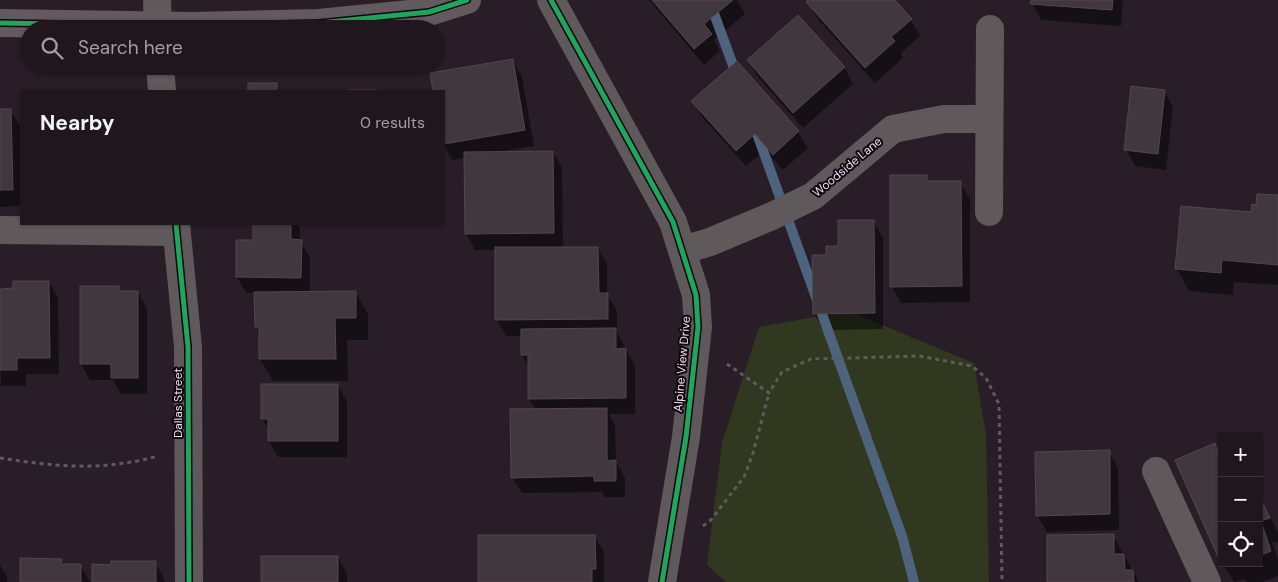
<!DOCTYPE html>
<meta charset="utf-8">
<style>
:root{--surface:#1f161e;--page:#271f27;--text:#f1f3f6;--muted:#a19fa4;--line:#3c353c}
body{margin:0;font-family:"DM Sans",sans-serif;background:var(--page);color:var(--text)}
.controls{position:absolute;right:15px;bottom:15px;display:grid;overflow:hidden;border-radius:0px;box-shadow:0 1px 4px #0004}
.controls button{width:45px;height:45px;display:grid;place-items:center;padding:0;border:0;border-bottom:1px solid var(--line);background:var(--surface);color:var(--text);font:25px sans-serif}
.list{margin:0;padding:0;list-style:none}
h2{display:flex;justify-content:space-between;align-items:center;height:65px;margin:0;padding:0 20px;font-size:21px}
h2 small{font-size:16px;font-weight:400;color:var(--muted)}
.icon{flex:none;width:28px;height:28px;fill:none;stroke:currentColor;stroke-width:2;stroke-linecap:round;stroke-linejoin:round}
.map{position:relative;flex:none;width:1278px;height:582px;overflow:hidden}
.search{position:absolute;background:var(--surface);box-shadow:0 1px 4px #0004;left:20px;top:20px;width:425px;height:55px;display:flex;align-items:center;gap:12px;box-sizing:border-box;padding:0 18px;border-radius:28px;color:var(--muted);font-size:19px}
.panel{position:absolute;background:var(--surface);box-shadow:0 1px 4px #0004;left:20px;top:90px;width:425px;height:135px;border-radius:0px}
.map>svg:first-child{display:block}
.green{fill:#30381f}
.shadow{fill:#0007}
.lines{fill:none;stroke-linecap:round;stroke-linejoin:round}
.stream{stroke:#4e637d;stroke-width:10}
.building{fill:#41373e;stroke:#52474e}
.path{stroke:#5f5a5e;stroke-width:3;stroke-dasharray:4 4;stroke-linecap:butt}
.street{stroke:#5f595b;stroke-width:28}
.secondary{stroke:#625a5e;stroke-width:28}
.cycleway-casing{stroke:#100710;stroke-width:8}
.cycleway{stroke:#20a55d;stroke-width:5}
.labels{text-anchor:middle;stroke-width:4;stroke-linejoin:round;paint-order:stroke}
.street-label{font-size:12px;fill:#efe1ee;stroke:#100710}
</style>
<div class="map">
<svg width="1278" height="582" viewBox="0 0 1278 582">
<rect width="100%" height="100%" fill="#291e28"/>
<!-- green -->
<path class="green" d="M 848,311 L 974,363 L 986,435 L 989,582 L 726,582 L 707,565 L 722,443 L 759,327 Z"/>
<!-- shadow -->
<g class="shadow">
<path d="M 649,0 L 737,0 L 745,14 L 714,40 L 720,51 L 704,65 Z"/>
<path d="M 810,0 L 893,0 L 911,20 L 920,36 L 901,53 L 903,58 L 875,83 L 817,18 L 808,2 Z"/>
<path d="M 1032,0 L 1123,0 L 1121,26 L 1041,20 L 1032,3 Z"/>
<path d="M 513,60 L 522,77 L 534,146 L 504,151 L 504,153 L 553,152 L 562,168 L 563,248 L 598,248 L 607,264 L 607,294 L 617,311 L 617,332 L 635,366 L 635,414 L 609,414 L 615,425 L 616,462 L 625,478 L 625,497 L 605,497 L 602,492 L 522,493 L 512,477 L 536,410 L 529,399 L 529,367 L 522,355 L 522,336 L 506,336 L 497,320 L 496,250 L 475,250 L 466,234 L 465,158 L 452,160 L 444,145 L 444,91 L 434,91 L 431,74 Z"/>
<path d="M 748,61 L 844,67 L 853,84 L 803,128 L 758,77 Z"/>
<path d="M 736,63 L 798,132 L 808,148 L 783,170 L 765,150 L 746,166 L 702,117 L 693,101 Z"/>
<path d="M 249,85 L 276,85 L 280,91 L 249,91 Z"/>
<path d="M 1164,91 L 1173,107 L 1166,170 L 1135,166 L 1126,149 Z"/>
<path d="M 0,110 L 10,110 L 20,126 L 21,206 L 0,207 Z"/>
<path d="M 926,176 L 930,183 L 960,183 L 970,199 L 970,302 L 901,303 L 892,287 Z"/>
<path d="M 1278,197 L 1278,285 L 1234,282 L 1233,295 L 1189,291 L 1177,269 L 1253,213 L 1257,206 Z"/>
<path d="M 873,221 L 883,238 L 883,329 L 823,330 L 814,313 L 827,256 Z"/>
<path d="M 255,224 L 297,224 L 300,229 L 300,241 L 310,257 L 310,292 L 355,292 L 368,314 L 368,340 L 347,340 L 348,381 L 273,381 L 260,359 L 260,333 L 256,327 L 256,293 L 246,293 L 237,277 L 255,241 Z"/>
<path d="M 49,282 L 58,298 L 59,374 L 26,374 L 26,386 L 1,386 L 0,290 L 14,289 Z"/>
<path d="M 118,287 L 121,292 L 138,292 L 147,309 L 147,394 L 121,394 L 113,380 L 90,380 L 81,364 Z"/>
<path d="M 338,385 L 347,402 L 347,457 L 278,457 L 269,441 L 269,430 L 262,419 Z"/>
<path d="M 1109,452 L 1118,468 L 1119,530 L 1047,532 L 1037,515 Z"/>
<path d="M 1259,494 L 1278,533 L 1278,542 L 1272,543 L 1278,559 L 1278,576 L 1262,582 L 1247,582 L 1245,579 L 1234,582 L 1223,563 L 1259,563 Z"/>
<path d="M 1113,535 L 1139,582 L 1048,582 Z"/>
<path d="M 594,536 L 604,552 L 604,582 L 479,582 Z"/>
<path d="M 338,557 L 347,574 L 347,582 L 263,582 Z"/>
<path d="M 61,560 L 64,565 L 80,565 L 90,582 L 21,582 Z"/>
<path d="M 155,562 L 164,578 L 164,582 L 93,582 L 112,566 Z"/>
<path d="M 0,565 L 7,576 L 7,582 L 0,582 Z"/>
</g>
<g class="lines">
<!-- stream -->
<g class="stream">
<path d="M 709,0 L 737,76"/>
<path d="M 755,128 L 902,536 L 914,582"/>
</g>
</g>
<!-- building -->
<g class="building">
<path d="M 652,0 L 733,0 L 704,24 L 712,34 L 694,49 Z"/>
<path d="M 808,0 L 895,0 L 912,19 L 891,37 L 895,41 L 865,68 L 806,2 Z"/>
<path d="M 1031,0 L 1113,0 L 1112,10 L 1030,4 Z"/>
<path d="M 798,15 L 845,67 L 793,113 L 747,60 Z"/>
<path d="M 513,59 L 525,130 L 444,144 L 444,91 L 433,91 L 430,73 Z"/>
<path d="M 737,61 L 799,131 L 773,155 L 755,134 L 736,151 L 691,101 Z"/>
<rect x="248" y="83" width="29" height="8"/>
<path d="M 1131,86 L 1165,90 L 1158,154 L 1124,150 Z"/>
<rect x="349" y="90" width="27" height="1"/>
<path d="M 0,109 L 11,109 L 13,190 L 0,190 Z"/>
<path d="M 553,151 L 554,233 L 465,234 L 464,152 Z"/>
<path d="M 890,175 L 927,175 L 927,181 L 961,181 L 962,286 L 890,287 Z"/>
<path d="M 1257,194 L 1278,195 L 1278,265 L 1222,260 L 1221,273 L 1175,269 L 1181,206 L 1251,212 L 1252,204 L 1256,205 Z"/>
<path d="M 838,220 L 874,220 L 875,313 L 813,314 L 812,255 L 826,255 L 826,246 L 838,246 Z"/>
<path d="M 253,224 L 291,224 L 291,239 L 302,240 L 301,278 L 236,277 L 236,240 L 253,240 Z"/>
<path d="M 495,247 L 598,247 L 599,293 L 608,293 L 608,319 L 495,320 Z"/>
<path d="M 13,281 L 49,281 L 50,358 L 17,358 L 17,370 L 0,370 L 0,289 L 13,288 Z"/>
<path d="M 80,286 L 119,286 L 119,291 L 138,291 L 138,378 L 111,378 L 111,364 L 80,364 Z"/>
<path d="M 356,291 L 356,318 L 335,318 L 336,359 L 259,359 L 259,327 L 255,327 L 254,292 Z"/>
<path d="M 616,328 L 616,349 L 626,348 L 626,398 L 528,399 L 528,355 L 521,355 L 521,329 Z"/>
<path d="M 261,384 L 338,384 L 338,441 L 268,441 L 268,419 L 261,419 Z"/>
<path d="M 607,408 L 607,461 L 616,460 L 616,481 L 594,481 L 594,476 L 511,478 L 510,409 Z"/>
<path d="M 1215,443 L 1219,457 L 1222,455 L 1222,561 L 1220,561 L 1175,460 Z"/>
<path d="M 1110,450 L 1110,514 L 1036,516 L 1035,452 Z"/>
<path d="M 1259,495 L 1270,518 L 1261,521 L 1271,551 L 1259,556 Z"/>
<path d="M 1114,534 L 1114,554 L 1124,554 L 1125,570 L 1133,570 L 1134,582 L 1047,582 L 1047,535 Z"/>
<path d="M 478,535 L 595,535 L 596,569 L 592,569 L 592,582 L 478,582 Z"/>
<rect x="261" y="556" width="77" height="26"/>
<path d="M 20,558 L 62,559 L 61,564 L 81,564 L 81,582 L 20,582 Z"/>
<path d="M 111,561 L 156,561 L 156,582 L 92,582 L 92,564 L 111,565 Z"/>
</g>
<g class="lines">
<!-- path -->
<g class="path">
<path d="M 727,364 L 769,393 L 782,372 L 811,359 L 919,356 L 972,366 L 986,378 L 999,404 L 1002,582"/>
<path d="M 0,458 C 40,464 83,470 124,463 C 135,462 147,459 158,456"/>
<path d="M 703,526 L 711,520 L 744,477 L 753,453 L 769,393"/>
</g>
<!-- street -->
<g class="street">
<path d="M 157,0 L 158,29"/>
<path d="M 551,0 L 673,222 L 696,295 L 698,327 L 686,437 L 662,582"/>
<path d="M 160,66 L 162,91"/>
<path d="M 989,212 L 990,29"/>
<path d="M 176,224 L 188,347 L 189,582"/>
<path d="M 0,230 L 176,232"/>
<path d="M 683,250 L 710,242 L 772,216 L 813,196 L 893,129 L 944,119 L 989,119"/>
<path d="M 1156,471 L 1207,582"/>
</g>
<!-- secondary -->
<path class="secondary" d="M 0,23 L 193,26 L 319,23 L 429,12 L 467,0"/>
<defs>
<g id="cycleway">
<path d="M 551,0 L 673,222 L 696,295 L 698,327 L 686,437 L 662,582"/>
<path d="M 0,23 L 193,26 L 319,23 L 429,12 L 467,0"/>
<path d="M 176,224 L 188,347 L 189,582"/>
</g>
</defs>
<!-- cycleway casing -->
<use href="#cycleway" class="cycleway-casing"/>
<!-- cycleway -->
<use href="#cycleway" class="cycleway"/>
</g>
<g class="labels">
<!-- street labels -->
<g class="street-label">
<text transform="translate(847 167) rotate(-40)" y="4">Woodside Lane</text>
<text transform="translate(682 364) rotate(-85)" y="4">Alpine View Drive</text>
<text transform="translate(178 403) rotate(-90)" y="4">Dallas Street</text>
</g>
</g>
</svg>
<div class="controls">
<button>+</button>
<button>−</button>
<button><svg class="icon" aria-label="locate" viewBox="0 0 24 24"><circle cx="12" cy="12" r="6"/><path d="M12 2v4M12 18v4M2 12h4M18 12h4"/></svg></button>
</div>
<div class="search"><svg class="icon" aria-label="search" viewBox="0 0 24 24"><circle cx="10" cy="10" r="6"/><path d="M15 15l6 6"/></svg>Search here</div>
<section class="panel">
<h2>Nearby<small>0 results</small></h2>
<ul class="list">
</ul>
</section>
</div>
